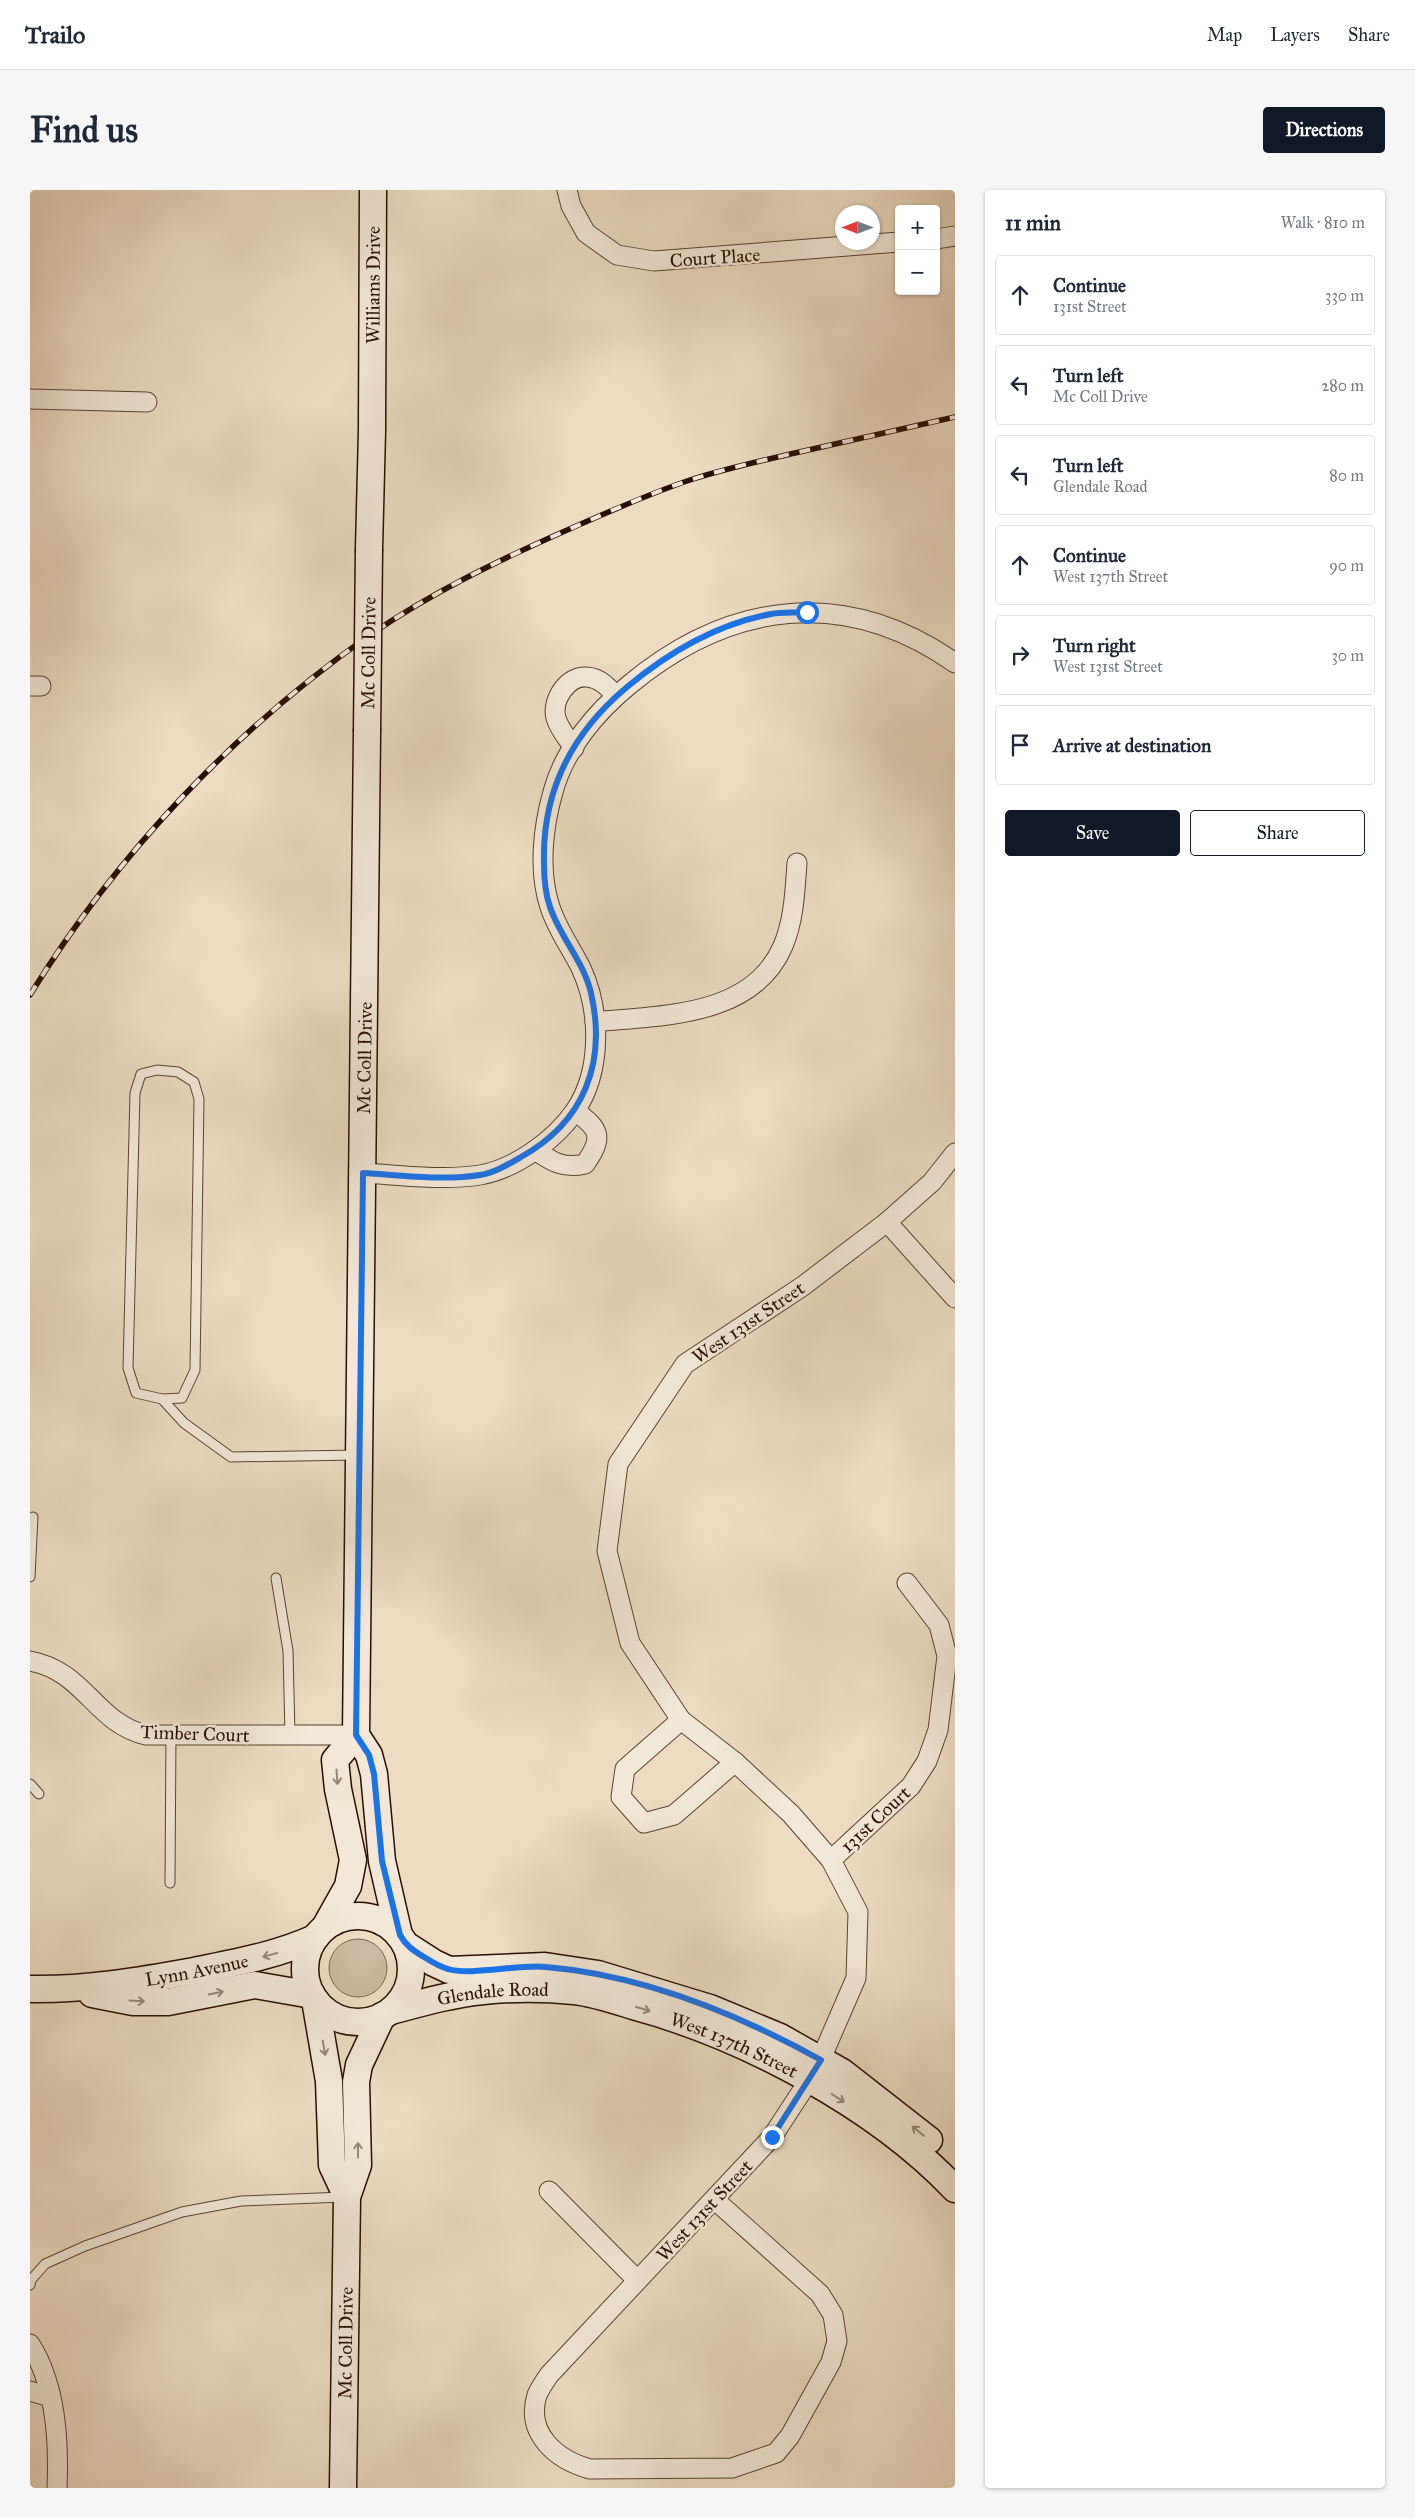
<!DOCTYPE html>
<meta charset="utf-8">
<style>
:root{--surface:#fff;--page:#f6f6f7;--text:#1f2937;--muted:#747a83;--line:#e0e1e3;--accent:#111827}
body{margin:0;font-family:"IM FELL Great Primer",serif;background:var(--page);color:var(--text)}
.controls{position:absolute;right:15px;top:15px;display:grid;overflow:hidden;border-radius:5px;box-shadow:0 1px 4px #0004}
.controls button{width:45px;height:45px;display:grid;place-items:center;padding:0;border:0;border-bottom:1px solid var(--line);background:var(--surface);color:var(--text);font:25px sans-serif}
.compass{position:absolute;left:805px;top:15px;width:45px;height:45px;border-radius:50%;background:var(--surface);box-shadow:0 1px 4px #0004;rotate:270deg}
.stop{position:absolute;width:15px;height:15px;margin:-11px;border:4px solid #1a73e8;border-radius:50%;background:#fff}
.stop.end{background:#1a73e8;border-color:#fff;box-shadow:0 1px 5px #0008}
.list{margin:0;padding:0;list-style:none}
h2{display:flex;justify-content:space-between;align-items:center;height:65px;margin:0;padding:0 20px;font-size:21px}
h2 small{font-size:16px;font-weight:400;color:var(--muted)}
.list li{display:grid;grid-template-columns:32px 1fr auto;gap:15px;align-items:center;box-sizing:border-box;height:80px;margin:0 10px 10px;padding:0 10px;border:1px solid var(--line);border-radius:5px}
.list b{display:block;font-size:19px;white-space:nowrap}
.list p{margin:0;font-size:16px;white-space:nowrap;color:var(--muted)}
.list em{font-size:16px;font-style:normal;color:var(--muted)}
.actions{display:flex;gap:10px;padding:15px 20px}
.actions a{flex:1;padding:11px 0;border:1px solid var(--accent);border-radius:5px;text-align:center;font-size:18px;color:var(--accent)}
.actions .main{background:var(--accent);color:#fff}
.icon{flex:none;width:28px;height:28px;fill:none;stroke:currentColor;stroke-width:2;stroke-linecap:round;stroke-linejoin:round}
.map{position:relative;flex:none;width:925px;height:2298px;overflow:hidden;border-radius:5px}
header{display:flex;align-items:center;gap:30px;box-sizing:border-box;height:70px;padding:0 25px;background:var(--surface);border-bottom:1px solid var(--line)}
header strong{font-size:24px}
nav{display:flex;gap:28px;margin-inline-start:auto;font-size:18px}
.intro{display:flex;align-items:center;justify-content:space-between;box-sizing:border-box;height:120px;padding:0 30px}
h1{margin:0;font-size:35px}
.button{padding:12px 22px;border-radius:5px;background:var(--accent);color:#fff;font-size:18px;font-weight:700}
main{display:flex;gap:30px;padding:0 30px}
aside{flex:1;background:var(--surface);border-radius:5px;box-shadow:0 1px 4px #0004}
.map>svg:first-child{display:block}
.green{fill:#ccb9a1;stroke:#7a6451}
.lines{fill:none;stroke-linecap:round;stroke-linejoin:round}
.lane-casing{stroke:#5a4231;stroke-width:11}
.street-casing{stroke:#5a4231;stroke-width:21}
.secondary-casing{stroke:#290e01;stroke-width:29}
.lane{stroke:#f3e8d7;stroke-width:9}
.street{stroke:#f3e8d7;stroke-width:19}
.secondary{stroke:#f3e8d7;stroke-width:26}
.rail-casing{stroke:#290e01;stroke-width:5.5}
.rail{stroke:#f3e8d7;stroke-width:4;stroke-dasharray:11;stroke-linecap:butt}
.secondary-bridge-casing{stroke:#290e01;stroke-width:29;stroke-linecap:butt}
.secondary-bridge{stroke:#f3e8d7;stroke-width:26}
.oneway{stroke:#988677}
.route{stroke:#1a73e8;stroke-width:6}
.labels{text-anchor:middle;stroke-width:5;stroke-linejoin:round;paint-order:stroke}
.street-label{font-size:19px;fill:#290e01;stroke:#f3e8d7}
</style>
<header>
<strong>Trailo</strong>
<nav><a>Map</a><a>Layers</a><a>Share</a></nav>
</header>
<div class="intro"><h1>Find us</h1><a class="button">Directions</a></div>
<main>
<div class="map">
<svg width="925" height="2298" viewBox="0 0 925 2298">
<rect width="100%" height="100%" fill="#eddcc2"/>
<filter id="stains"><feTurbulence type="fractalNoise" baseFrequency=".004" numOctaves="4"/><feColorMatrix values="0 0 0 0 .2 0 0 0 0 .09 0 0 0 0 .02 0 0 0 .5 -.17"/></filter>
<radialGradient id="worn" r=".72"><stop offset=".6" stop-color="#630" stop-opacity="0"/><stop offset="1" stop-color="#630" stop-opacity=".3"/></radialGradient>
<!-- green -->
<circle class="green" cx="328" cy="1778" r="29"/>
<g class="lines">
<defs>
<g id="lane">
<path d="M 127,880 L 148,882 L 164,892 L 169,909 L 165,1180 L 152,1208 L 132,1209 L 106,1203 L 98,1178 L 105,903 L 111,884 Z"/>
<path d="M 132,1209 L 154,1233 L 201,1267 L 328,1265"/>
<path d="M 0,1387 L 3,1327"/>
<path d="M 246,1388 L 258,1461 L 260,1545"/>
<path d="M 0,1594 L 9,1604"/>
<path d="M 140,1693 L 141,1545"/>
<path d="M 0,2095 L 1,2090 L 15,2074 L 55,2056 L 152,2022 L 211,2011 L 314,2007"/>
</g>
<g id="street">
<path d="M 537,0 L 541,16 L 556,43 L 587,65 L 624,71 L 869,52"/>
<path d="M 906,49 L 925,46"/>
<path d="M 0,209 L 117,212"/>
<path d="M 0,496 L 11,496"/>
<path d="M 544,558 C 538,549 529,539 526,528 C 521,510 538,485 557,487 C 570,488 578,497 586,506"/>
<path d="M 565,832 C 631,825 722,828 753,756 C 764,730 765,701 767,673"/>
<path d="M 505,960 C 522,972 534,979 555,974 C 574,947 570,939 545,921"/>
<path d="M 333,983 C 371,985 412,991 450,985 C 485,979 525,950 545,921 C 572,881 571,821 551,778 C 541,758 527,739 520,717 C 508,681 513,637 523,602 C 534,560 566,522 599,495 C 700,411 815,396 925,473"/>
<path d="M 857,1032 L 925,1108"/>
<path d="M 0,1471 C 55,1481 65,1533 116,1545 L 326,1545"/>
<path d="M 651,1530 L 595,1579 L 591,1607 L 614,1633 L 644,1625 L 705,1572"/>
<path d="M 801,1670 L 881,1596 L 897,1571 L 908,1540 L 917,1466 L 909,1435 L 877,1393"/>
<path d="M 519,2001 L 607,2090"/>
<path d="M 685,2010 L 790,2104 L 803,2125 L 807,2151 L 801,2172 L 760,2246 L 746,2263 L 702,2278 L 560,2279 C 527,2270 495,2244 507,2205 C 510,2198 515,2191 519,2185 L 742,1947 L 787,1878 L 826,1788 L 828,1722 L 801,1670 L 761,1624 L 705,1572 L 651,1530 L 600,1453 L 577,1361 L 588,1274 L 655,1174 L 773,1096 L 857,1032 L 902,992 L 925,963"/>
<path d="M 0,2154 C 26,2195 29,2250 27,2298"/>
<path d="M 0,2201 L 20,2207"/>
</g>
<g id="secondary">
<path id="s1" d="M 339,359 L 342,241 L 343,0"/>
<path d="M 337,542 L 326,1545 L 339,1565 L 344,1584 L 352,1671 L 369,1745"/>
<circle cx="328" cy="1779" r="53"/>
<path d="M 295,1737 L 318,1696 L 323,1670 L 308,1599 L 305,1570 L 326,1545"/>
<path d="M 376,1755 L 404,1773 L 419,1780 L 515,1776 L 568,1784 L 680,1818 L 750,1847 L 812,1882 L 899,1950"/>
<path id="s2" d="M 0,1799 C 55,1800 109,1791 164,1781 C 208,1772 244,1766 285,1748"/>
<path d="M 62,1804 L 103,1812 L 138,1812 L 225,1795 L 282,1805"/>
<path d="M 285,1810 L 299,1891 L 302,1975 L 317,2007"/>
<path id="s3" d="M 361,1821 C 391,1813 422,1804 453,1801 C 482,1798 515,1798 544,1801 C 564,1803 584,1810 603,1816 C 714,1846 845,1915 925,1999"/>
<path id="s4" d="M 313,2298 L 317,2007 L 328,1975 L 326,1892 L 329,1875 L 352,1826"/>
</g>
</defs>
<!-- lane casing -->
<use href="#lane" class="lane-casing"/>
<!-- street casing -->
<use href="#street" class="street-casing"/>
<!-- secondary casing -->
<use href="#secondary" class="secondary-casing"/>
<!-- lane -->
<use href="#lane" class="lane"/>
<!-- street -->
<use href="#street" class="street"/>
<!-- secondary -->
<use href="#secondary" class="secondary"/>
<defs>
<path id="rail" d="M 0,805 C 87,664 204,540 340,445 C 401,403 467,371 535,341 C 576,323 618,304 660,290 C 694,279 730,271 765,263 C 818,251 872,239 925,227"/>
</defs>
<!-- rail casing -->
<use href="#rail" class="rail-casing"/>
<!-- rail -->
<use href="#rail" class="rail"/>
<defs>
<g id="secondary-bridge">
<path id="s5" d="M 337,542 L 339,359"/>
</g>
</defs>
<!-- secondary-bridge casing -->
<use href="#secondary-bridge" class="secondary-bridge-casing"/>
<!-- secondary-bridge -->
<use href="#secondary-bridge" class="secondary-bridge"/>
</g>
<!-- one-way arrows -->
<defs><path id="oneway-shaft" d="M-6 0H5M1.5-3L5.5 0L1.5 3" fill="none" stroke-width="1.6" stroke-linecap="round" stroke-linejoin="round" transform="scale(1.25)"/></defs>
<g class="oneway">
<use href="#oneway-shaft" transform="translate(307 1587) rotate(86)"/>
<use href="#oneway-shaft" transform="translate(240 1765) rotate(165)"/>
<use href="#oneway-shaft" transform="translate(186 1803) rotate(-12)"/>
<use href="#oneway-shaft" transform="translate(107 1811) rotate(3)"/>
<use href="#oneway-shaft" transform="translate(613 1819) rotate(17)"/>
<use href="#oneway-shaft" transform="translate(294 1858) rotate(80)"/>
<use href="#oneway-shaft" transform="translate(808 1908) rotate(32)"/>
<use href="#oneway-shaft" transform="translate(888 1941) rotate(-141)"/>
<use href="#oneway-shaft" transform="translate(328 1960) rotate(-90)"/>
</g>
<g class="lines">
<!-- route -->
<path class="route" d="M 742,1947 L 791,1870 C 708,1824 612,1785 516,1777 C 489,1774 441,1786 418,1779 C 410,1777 402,1772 394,1767 C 384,1761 376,1756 370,1745 L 352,1671 L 344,1584 L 339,1565 L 326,1545 L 333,983 C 371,985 412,991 450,985 C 464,983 479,974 491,967 C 554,932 577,873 561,803 C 554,772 530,747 520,717 C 515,703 514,688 514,673 C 512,600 542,543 597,497 C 639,462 687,434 741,424 C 752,422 765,423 777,422"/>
</g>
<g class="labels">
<!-- street labels -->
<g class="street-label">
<text transform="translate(685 67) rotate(-4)" y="7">Court Place</text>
<text dy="7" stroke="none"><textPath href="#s1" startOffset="264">Williams Drive</textPath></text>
<text dy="7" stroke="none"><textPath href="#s5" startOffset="79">Mc Coll Drive</textPath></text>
<text transform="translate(334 868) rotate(-89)" y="7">Mc Coll Drive</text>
<text transform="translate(718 1132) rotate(-34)" y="7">West 131st Street</text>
<text transform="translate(165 1543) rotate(2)" y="7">Timber Court</text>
<text transform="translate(845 1629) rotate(-43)" y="7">131st Court</text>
<text dy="7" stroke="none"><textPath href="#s2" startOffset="168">Lynn Avenue</textPath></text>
<text dy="7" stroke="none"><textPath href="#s3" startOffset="104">Glendale Road</textPath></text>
<text dy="7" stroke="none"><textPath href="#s3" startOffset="355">West 137th Street</textPath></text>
<text transform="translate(674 2020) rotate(-47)" y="7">West 131st Street</text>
<text dy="7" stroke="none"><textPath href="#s4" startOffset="145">Mc Coll Drive</textPath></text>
</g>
</g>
<rect width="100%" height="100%" filter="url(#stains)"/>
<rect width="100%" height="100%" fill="url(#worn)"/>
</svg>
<div class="controls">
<button>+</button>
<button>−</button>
</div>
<svg class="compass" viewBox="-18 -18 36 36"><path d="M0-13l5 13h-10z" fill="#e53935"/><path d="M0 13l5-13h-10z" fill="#747a83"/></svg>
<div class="stop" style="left:777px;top:422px"></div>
<div class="stop end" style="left:742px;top:1947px"></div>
</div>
<aside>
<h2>11 min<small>Walk · 810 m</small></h2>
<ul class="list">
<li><svg class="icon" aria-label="ahead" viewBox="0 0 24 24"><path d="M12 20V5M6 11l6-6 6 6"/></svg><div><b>Continue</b><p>131st Street</p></div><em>330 m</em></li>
<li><svg class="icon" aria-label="left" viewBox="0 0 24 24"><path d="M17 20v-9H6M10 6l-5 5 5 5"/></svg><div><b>Turn left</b><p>Mc Coll Drive</p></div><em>280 m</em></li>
<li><svg class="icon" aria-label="left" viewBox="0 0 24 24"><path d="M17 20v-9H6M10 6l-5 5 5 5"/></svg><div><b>Turn left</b><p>Glendale Road</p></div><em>80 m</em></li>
<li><svg class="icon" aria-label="ahead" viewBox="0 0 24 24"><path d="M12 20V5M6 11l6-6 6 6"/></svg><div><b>Continue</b><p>West 137th Street</p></div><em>90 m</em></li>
<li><svg class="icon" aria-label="right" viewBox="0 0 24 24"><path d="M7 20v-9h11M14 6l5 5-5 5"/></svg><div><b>Turn right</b><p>West 131st Street</p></div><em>30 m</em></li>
<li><svg class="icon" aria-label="arrive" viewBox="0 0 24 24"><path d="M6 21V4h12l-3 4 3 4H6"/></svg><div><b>Arrive at destination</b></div></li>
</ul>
<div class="actions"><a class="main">Save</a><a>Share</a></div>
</aside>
</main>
